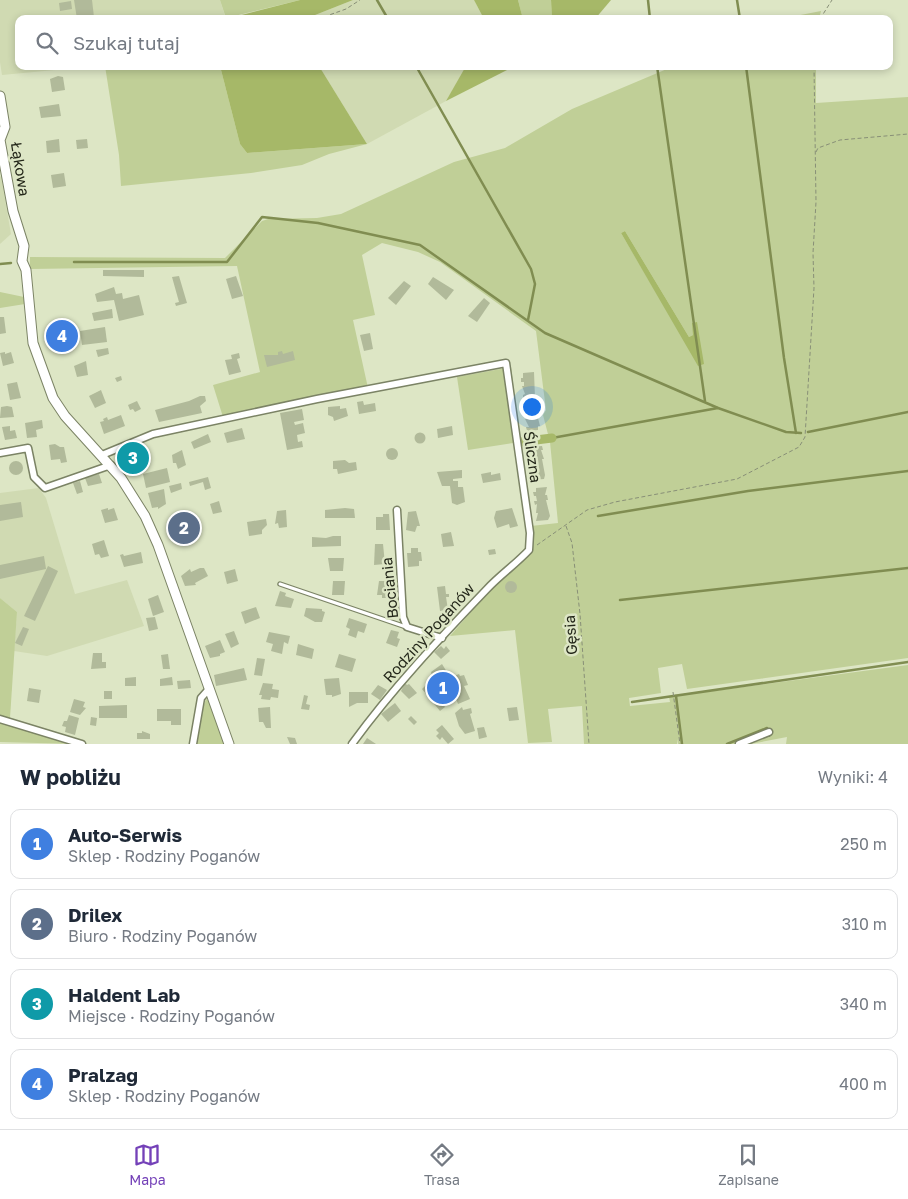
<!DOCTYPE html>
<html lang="pl">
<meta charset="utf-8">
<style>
:root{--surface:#fff;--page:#f2f2f3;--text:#1f2937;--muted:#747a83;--line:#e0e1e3;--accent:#7441b8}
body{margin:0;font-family:"Golos Text",sans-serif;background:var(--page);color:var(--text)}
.you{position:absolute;left:531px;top:406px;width:18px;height:18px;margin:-12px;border:4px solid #fff;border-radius:50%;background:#1a73e8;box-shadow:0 0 0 8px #1a73e833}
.badge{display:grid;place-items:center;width:32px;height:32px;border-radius:50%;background:var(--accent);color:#fff;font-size:16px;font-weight:700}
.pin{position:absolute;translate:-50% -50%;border:2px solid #fff;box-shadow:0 1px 5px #0006}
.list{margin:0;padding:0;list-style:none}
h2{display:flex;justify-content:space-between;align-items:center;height:65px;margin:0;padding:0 20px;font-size:21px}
h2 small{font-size:16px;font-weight:400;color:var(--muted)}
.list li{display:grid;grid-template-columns:32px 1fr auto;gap:15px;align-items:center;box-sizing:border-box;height:70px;margin:0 10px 10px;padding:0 10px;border:1px solid var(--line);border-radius:10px}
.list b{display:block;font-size:19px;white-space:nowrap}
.list p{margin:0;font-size:16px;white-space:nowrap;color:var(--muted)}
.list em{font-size:16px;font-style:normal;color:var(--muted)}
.icon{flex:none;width:28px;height:28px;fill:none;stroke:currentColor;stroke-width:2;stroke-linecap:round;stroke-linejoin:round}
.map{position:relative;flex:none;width:908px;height:744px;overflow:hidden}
.search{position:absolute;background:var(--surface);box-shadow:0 2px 8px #0003;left:15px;right:15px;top:15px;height:55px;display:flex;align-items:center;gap:12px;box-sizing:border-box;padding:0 18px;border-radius:10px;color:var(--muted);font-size:19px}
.sheet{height:385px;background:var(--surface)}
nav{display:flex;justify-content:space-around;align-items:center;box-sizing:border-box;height:70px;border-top:1px solid var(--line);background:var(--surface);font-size:14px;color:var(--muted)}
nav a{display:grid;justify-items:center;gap:2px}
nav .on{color:var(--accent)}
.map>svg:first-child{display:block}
.built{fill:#d0dab2}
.green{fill:#c0cf97;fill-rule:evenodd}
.forest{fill:#a6b868}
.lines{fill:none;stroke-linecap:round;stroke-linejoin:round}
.stream{stroke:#808d51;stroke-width:2.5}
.canal{stroke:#a7b969;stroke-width:9}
.building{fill:#b1ba9a}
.lane-casing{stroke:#7b8365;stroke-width:5.5}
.street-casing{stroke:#7b8365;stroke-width:9}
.secondary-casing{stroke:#7b8365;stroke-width:11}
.path{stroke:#888f77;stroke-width:1;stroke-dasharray:4 2.5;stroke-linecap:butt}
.lane{stroke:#fff;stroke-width:3}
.street{stroke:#fff;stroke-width:6}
.secondary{stroke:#fff;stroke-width:9}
.labels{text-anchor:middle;stroke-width:5;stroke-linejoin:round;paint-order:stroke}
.street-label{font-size:15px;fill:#24271a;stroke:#dde6c5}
</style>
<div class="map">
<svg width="908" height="744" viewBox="0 0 908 744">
<rect width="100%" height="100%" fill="#dde6c5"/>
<!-- built -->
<g class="built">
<path d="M 0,0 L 220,0 L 226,19 L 19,19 L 19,66 L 97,66 L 2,75 L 0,62 Z"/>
<path d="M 353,0 L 474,0 L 484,19 L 305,19 Z"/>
<path d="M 319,66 L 468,66 L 446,101 L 367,144 Z"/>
<path d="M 1,176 L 11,234 L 0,244 L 0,177 Z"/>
<path d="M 39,488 L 46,498 L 75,594 L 127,580 L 144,626 L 47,656 L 14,651 L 17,612 L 0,598 L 0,493 Z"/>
</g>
<!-- green -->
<g class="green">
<path d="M 220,0 L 300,0 L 226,18 Z"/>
<path d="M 518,0 L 551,0 L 552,19 L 523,19 Z"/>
<path d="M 821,11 L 819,19 L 780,19 Z"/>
<path d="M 105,66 L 220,66 L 240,144 L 247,153 L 367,144 L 329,154 L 302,165 L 251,173 L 121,186 L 119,155 Z"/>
<path d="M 674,66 L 816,66 L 816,103 L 908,97 L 908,658 L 687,689 L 682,664 L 658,668 L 661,693 L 629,698 L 630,706 L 670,702 L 669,697 L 908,665 L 908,744 L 786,744 L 787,737 L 751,744 L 678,744 L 677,739 L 677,744 L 584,744 L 582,706 L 548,709 L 552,742 L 528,743 L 515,630 L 450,636 L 490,590 L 532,550 L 531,526 L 558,523 L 550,442 L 543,415 L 546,410 L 536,331 L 440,262 L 418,252 L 382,243 L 362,255 L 375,315 L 353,320 L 368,388 L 303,398 L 223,417 L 213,385 L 260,372 L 237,266 L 30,269 L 30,257 L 225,258 L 262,221 L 268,219 L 317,218 L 341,214 L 454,162 L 505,148 L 572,109 ZM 625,231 L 689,337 L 693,335 L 699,365 L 621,233 Z"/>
<path d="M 0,292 L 24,297 L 25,304 L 0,308 Z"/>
<path d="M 511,367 L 520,442 L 468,450 L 457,377 Z"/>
<path d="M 0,598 L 17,612 L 10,718 L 0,716 Z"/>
<path d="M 206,699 L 208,700 L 224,744 L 197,744 L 197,726 Z"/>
<path d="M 0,721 L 75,744 L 0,742 Z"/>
</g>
<!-- forest -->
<g class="forest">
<path d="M 300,0 L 353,0 L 305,19 L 226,19 Z"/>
<path d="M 474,0 L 518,0 L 523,19 L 484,19 Z"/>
<path d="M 551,0 L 611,0 L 595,19 L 552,19 Z"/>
<path d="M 220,66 L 319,66 L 367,144 L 247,153 L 240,144 Z"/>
<path d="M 466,66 L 515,66 L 446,101 Z"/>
<path d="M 625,231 L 689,337 L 693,335 L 692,323 L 697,322 L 704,364 L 698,366 L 621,233 Z"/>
</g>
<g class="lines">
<!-- stream -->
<g class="stream">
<path d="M 377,0 L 388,19"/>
<path d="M 648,0 L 650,19"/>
<path d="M 737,0 L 740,19"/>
<path d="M 416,66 L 531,269 L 535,284 L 528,320"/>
<path d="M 657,66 L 705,401"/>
<path d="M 746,66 L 784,358 L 796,433"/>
<path d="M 74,262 L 227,262 L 262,217 L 318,223 L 420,245 L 545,333 L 718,408 L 786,432 L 801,433"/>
<path d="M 0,264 L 11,263"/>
<path d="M 808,432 L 908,412"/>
<path d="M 552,438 L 718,408"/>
<path d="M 598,516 L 748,491 L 908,471"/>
<path d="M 620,600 L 908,568"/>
<path d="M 676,696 L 682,744"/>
<path d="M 632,702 L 908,662"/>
<path d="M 727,744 L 767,728"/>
</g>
<!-- canal -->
<path class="canal" d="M 520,442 L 552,438"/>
</g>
<!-- building -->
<g class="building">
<path d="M 74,0 L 92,0 L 94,17 L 77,19 Z"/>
<path d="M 71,1 L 72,9 L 60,11 L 59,3 Z"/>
<path d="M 58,76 L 63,77 L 65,90 L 52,92 L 50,79 Z"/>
<path d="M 59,104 L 61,116 L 41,118 L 39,107 Z"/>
<path d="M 59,139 L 60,152 L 47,153 L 46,141 Z"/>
<path d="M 87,139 L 88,148 L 77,149 L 76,140 Z"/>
<path d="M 64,173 L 66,186 L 53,188 L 51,175 Z"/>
<path d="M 103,270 L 144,270 L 144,277 L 103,276 Z"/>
<path d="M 179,276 L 187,303 L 176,306 L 175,303 L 179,302 L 172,277 Z"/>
<path d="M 236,276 L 243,296 L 232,299 L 226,279 Z"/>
<path d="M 433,277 L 454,290 L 446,300 L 428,284 Z"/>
<path d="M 404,281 L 411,286 L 396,305 L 388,298 Z"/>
<path d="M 114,287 L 116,294 L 122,293 L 123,299 L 139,295 L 144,315 L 119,321 L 114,300 L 97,302 L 95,294 Z"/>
<path d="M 484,298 L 490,303 L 477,322 L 468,316 Z"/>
<path d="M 112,309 L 113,318 L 94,321 L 92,313 Z"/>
<path d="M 0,317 L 4,317 L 6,333 L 0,334 Z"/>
<path d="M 68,322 L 72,347 L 55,350 L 51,325 Z"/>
<path d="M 105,327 L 107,342 L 82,345 L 80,331 Z"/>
<path d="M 370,333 L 373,349 L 364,351 L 360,335 Z"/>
<path d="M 108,348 L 109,354 L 98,357 L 96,350 Z"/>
<path d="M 282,351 L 283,354 L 293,351 L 295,360 L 267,367 L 264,355 L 278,355 L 278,352 Z"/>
<path d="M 5,352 L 5,354 L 11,352 L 14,363 L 3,366 L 0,353 Z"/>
<path d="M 239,353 L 240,358 L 237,359 L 241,372 L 229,375 L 225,360 L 232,359 L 231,355 Z"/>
<path d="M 86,361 L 88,375 L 77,377 L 74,366 Z"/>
<path d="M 534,372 L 535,398 L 523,399 L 523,395 L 525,394 L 522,386 L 524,386 L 524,382 L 521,382 L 521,378 L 523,378 L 523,373 Z"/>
<path d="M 121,376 L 122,380 L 117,382 L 115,378 Z"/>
<path d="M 17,382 L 21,398 L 10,400 L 7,384 Z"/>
<path d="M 101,390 L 106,403 L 95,408 L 89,396 Z"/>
<path d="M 200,396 L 205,396 L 206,401 L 200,406 L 202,413 L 159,422 L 155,410 L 189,401 Z"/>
<path d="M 137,401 L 141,409 L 135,412 L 133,409 L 130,410 L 128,405 Z"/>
<path d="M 363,401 L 364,405 L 375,403 L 376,411 L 359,414 L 357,402 Z"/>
<path d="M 538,405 L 538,410 L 536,410 L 540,426 L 538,426 L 538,430 L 527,431 L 526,427 L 529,427 L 525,419 L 528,419 L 528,414 L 525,415 L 525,411 L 527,410 L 527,406 Z"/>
<path d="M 7,406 L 12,407 L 14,417 L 0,418 L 1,407 Z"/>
<path d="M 340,406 L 340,409 L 346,408 L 348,416 L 334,421 L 333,417 L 328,415 L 328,407 Z"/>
<path d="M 302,409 L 304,420 L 294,422 L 295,425 L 303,423 L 305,433 L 297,435 L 298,442 L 302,441 L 303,447 L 287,450 L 280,413 Z"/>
<path d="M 121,415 L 125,426 L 104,434 L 100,422 L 104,421 L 103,419 L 107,417 L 108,420 Z"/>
<path d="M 42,420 L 43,428 L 36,430 L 37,437 L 27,438 L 25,423 Z"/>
<path d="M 10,426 L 10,431 L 15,430 L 17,438 L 5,440 L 2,427 Z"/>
<path d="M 452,426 L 453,435 L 438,438 L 437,429 Z"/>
<path d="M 242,428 L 245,439 L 227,443 L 224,433 Z"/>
<circle cx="420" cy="438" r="5.5"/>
<path d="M 208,434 L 211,442 L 194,449 L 191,442 Z"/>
<path d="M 55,444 L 60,447 L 64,447 L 67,462 L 61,463 L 60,459 L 51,460 L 49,445 Z"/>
<path d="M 542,446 L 543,450 L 541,450 L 544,459 L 542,459 L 545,475 L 544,479 L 532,480 L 534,472 L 531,472 L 531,468 L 533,468 L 530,460 L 533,460 L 529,451 L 532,451 L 531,447 Z"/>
<circle cx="392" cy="454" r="6"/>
<path d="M 137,448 L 143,460 L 129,467 L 123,456 Z"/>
<path d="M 182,450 L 186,465 L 178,469 L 176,463 L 173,463 L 172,455 Z"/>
<path d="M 345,460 L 349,463 L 356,462 L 357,470 L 338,474 L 337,469 L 333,469 L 333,461 Z"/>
<circle cx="16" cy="468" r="7"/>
<path d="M 167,468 L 170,482 L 146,488 L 143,474 Z"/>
<path d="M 462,470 L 462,478 L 453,479 L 453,481 L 458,481 L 458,487 L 463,487 L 465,502 L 457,505 L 452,503 L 450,486 L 442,486 L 437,472 Z"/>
<path d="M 491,472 L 491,475 L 500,473 L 501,480 L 483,483 L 481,474 Z"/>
<path d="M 99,474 L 102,483 L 88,486 L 85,478 Z"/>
<path d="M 208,477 L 211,488 L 205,490 L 203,482 L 190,486 L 189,482 Z"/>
<path d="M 80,481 L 83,492 L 77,494 L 73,483 Z"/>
<path d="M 181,483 L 182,489 L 171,493 L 169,486 Z"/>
<path d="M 547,487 L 545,495 L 547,495 L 548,500 L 546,500 L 550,516 L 548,520 L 536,521 L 538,513 L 536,513 L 537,504 L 535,505 L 534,501 L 537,501 L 536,496 L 534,496 L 533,492 L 536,492 L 536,488 Z"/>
<path d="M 164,489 L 166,504 L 158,509 L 158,507 L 152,508 L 148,493 Z"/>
<path d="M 219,501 L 222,512 L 213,514 L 210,504 Z"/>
<path d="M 21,502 L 23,517 L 0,521 L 0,505 Z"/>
<path d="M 108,508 L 108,510 L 114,508 L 118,520 L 105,523 L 101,510 Z"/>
<path d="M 345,508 L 354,509 L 355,518 L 325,518 L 325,510 Z"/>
<path d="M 512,508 L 518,526 L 510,528 L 509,524 L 497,528 L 494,518 L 496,511 Z"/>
<path d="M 286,510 L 287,527 L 279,528 L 278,523 L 275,524 L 277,511 Z"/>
<path d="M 416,511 L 420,526 L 417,526 L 415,532 L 406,530 L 408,512 Z"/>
<path d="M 383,514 L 389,514 L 390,530 L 376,530 L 376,517 L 383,517 Z"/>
<path d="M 194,516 L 199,532 L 174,540 L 169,524 Z"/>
<path d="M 266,519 L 267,525 L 262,530 L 262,534 L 249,536 L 247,522 Z"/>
<path d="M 451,532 L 454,546 L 443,547 L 441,534 Z"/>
<path d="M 333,536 L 341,536 L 341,546 L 312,547 L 312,537 L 326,538 Z"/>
<path d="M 104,540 L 109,556 L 101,558 L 99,554 L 95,555 L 92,544 Z"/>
<path d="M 375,544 L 383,544 L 385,564 L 374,565 Z"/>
<path d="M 411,548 L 418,548 L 418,552 L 421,552 L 422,561 L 419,561 L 419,566 L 408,567 L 407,553 L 411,553 Z"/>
<path d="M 495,549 L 496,554 L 489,555 L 488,550 Z"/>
<path d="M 141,552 L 143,563 L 124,567 L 120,555 L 123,554 L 124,556 Z"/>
<path d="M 44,556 L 46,569 L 0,579 L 0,565 Z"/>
<path d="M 328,558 L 344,558 L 343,571 L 330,571 Z"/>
<path d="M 48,566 L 58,571 L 35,621 L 24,616 Z"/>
<path d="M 200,568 L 204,568 L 208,576 L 195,583 L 196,585 L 185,586 L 181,576 L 190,569 L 191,572 Z"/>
<path d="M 235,569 L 238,581 L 227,584 L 224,572 Z"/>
<circle cx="511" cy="587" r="6"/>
<path d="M 333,581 L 345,581 L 344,595 L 332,595 Z"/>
<path d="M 379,581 L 389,581 L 390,598 L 382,598 L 382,595 L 377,595 Z"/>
<path d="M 445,586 L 446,594 L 449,594 L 449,597 L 446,597 L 448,610 L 440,611 L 437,587 Z"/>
<path d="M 280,591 L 286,593 L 285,596 L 294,599 L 291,608 L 275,606 Z"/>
<path d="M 158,595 L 164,612 L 153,616 L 148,599 Z"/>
<path d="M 256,607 L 260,618 L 245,624 L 241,612 Z"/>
<path d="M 306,608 L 322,609 L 322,611 L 325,612 L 322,622 L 315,622 L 304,616 Z"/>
<path d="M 155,617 L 158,629 L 149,631 L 146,618 Z"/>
<path d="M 349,618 L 367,624 L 364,633 L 358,631 L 356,638 L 348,635 L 350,629 L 346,627 Z"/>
<path d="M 23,627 L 29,629 L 22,646 L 15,643 Z"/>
<path d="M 391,630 L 399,632 L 397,638 L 400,639 L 397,647 L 386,643 Z"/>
<path d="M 234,631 L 239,644 L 231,648 L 225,634 Z"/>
<path d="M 269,632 L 290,636 L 288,644 L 284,642 L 282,654 L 271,651 L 273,644 L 266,642 Z"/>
<path d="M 220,640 L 225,652 L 220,654 L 220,656 L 210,658 L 205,646 Z"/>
<path d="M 298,644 L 314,649 L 312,659 L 296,655 Z"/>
<path d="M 441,646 L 444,649 L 446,646 L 450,651 L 441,659 L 434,652 Z"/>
<path d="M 93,653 L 102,653 L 102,662 L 106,662 L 106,668 L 91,669 Z"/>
<path d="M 168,654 L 170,669 L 163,669 L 161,655 Z"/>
<path d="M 339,654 L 356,659 L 352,672 L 335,667 Z"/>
<path d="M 257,658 L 265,659 L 262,676 L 254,675 Z"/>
<path d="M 442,664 L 450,677 L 440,684 L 435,678 L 433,679 L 431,672 Z"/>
<path d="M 244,668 L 247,680 L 216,686 L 214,675 Z"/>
<path d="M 459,674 L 460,676 L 464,675 L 468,685 L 464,686 L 470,699 L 458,704 L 450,683 L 455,681 L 454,676 Z"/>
<path d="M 136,677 L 136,686 L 125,686 L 125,678 Z"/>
<path d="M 172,677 L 173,685 L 160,686 L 160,679 Z"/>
<path d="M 339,678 L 341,694 L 332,697 L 332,695 L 326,695 L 324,679 Z"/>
<path d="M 190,680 L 191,688 L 178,689 L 177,681 Z"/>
<path d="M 263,683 L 273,684 L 272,689 L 279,690 L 278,698 L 271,697 L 270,700 L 261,699 L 262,695 L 259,695 Z"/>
<path d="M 405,683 L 407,685 L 409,684 L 417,693 L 409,699 L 401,691 Z"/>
<path d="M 428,683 L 436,692 L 432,695 L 436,702 L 442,703 L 445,707 L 440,711 L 422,689 Z"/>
<path d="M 378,685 L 387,690 L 380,700 L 371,694 Z"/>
<path d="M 29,688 L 41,690 L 39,703 L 27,701 Z"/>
<rect x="104" y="691" width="8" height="8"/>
<path d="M 349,692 L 368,692 L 368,703 L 357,703 L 349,707 Z"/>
<path d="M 304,695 L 308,696 L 306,704 L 310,705 L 309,710 L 301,709 Z"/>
<path d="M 74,699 L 85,702 L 83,707 L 86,708 L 80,715 L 70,712 Z"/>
<path d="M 395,703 L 401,711 L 388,722 L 381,714 Z"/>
<path d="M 127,705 L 127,718 L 99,718 L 99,706 Z"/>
<path d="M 270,707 L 271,728 L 266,728 L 263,722 L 259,722 L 258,708 Z"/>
<path d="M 462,707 L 463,710 L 471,708 L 472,713 L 470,714 L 475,731 L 465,734 L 459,726 L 455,713 Z"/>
<path d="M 517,707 L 519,720 L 509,721 L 507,708 Z"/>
<path d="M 157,709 L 181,709 L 181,725 L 171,725 L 171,721 L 157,721 Z"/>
<path d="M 69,715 L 79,718 L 75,735 L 65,732 L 66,727 L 62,726 L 64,721 L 67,721 Z"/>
<path d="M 411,716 L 417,722 L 414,725 L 408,719 Z"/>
<path d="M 91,717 L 97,718 L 96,726 L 90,725 Z"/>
<path d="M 442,725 L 454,739 L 448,744 L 442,737 L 440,740 L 436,736 L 439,733 L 436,730 Z"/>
<path d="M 484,727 L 487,737 L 479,739 L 477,728 Z"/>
<path d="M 142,731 L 150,734 L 150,739 L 137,739 L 137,733 L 142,733 Z"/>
<path d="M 287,737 L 295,738 L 297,744 L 290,744 Z"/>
<path d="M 367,738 L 376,744 L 363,744 Z"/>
</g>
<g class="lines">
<defs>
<g id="lane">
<path d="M 18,45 L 19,46"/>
<path d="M 280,584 L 406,627"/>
</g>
<g id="street">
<path d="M 0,453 L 28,448 L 34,477 L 45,488 L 111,465"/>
<path d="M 102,455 L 153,434 L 317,399 L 506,363 L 530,533 L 529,550 C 516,564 500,575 487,589 C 440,638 392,689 352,744"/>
<path d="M 397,510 L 403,617 L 407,627 L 442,638"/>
<path d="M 0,719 L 82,744"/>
<path d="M 193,744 L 201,698 L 209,689"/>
<path d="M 739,744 L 769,732"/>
</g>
<path id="secondary" d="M 0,96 L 5,127 L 0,140 L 13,211 L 24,246 L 22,261 L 26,270 L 33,343 L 53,398 L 65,416 L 121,478 L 145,516 L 158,545 L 229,744"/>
</defs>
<!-- lane casing -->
<use href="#lane" class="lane-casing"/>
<!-- street casing -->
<use href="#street" class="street-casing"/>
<!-- secondary casing -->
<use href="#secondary" class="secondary-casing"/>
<!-- path -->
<g class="path">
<path d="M 318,19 L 346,9 L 360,0"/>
<path d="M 820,19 L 832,0"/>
<path d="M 816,152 L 818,148 L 840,140 L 908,134"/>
<path d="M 566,526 L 572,543 L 580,614 L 589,744"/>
<path d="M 537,545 L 587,510 L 615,502 L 737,479 L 799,447 L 805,437 L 814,288 L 813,253 L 816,202 L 814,66"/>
<path d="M 673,692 L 680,744"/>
</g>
<!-- lane -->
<use href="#lane" class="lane"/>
<!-- street -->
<use href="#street" class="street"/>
<!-- secondary -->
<use href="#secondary" class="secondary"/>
</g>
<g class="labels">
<!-- street labels -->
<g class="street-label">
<text transform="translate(20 169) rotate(81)" y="5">Łąkowa</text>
<text transform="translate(532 457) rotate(82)" y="5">Śliczna</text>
<text transform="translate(390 588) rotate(-96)" y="5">Bociania</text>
<text transform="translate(429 633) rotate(-48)" y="5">Rodziny Poganów</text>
<text transform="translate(571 635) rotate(-94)" y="5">Gęsia</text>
</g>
</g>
</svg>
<div class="you"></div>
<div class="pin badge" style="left:443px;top:688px;background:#3f7fe0">1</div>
<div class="pin badge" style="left:184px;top:528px;background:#5c6f8a">2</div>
<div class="pin badge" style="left:133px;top:458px;background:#0f9aa8">3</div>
<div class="pin badge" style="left:62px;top:336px;background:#3f7fe0">4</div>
<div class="search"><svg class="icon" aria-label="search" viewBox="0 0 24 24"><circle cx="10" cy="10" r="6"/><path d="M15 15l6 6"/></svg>Szukaj tutaj</div>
</div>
<section class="sheet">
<h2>W pobliżu<small>Wyniki: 4</small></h2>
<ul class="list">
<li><span class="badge" style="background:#3f7fe0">1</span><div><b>Auto-Serwis</b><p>Sklep · Rodziny Poganów</p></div><em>250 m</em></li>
<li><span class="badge" style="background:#5c6f8a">2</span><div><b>Drilex</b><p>Biuro · Rodziny Poganów</p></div><em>310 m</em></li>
<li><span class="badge" style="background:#0f9aa8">3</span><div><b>Haldent Lab</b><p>Miejsce · Rodziny Poganów</p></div><em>340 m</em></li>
<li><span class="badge" style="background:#3f7fe0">4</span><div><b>Pralzag</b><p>Sklep · Rodziny Poganów</p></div><em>400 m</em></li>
</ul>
</section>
<nav>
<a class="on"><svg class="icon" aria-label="map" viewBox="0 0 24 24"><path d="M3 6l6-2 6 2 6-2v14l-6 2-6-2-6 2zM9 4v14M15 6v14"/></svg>Mapa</a>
<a><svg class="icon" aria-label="directions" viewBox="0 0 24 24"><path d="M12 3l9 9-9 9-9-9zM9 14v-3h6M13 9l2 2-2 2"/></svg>Trasa</a>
<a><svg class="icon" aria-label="saved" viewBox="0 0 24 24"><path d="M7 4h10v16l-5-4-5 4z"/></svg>Zapisane</a>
</nav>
